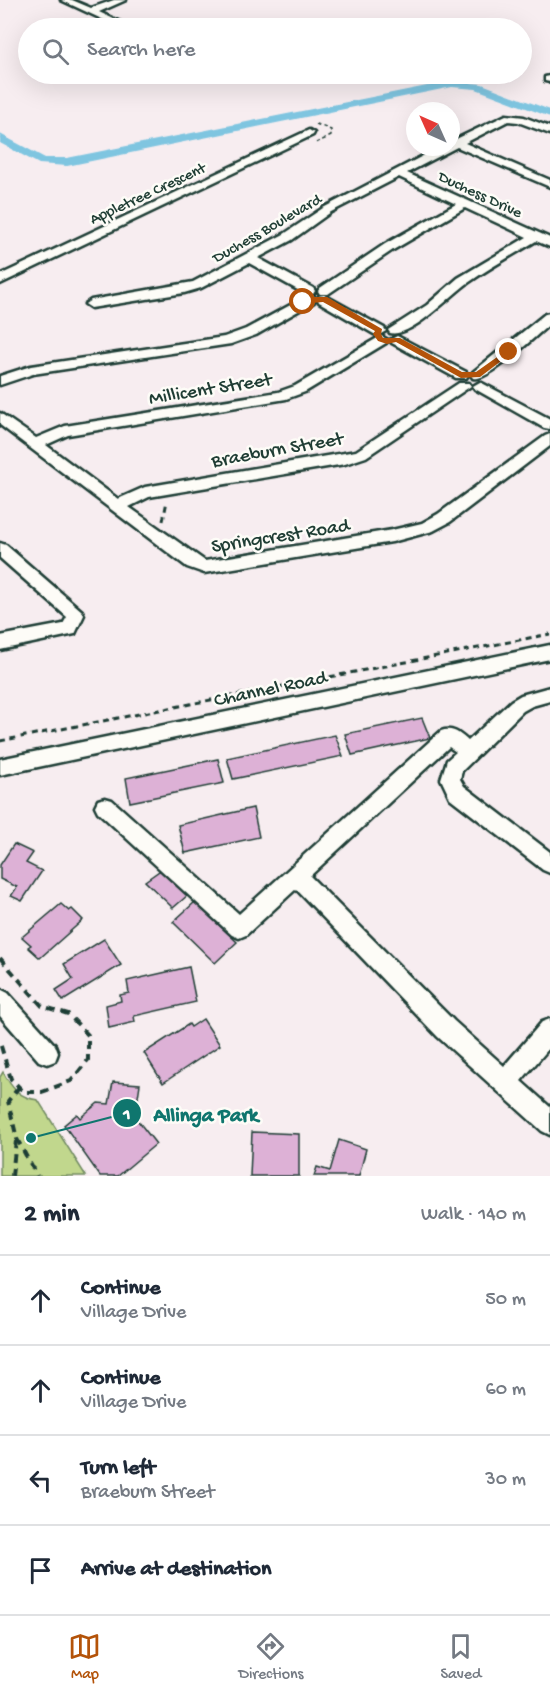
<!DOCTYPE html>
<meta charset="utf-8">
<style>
:root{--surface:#fff;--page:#f6f6f7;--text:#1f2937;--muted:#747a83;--line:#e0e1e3;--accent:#b45309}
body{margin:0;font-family:"Gochi Hand",sans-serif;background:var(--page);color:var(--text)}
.compass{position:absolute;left:406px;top:102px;width:54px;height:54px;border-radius:50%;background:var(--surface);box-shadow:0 6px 24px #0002;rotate:315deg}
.stop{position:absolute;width:18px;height:18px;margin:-14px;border:4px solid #b45309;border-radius:50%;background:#fff}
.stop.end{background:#b45309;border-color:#fff;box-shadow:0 2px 6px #0008}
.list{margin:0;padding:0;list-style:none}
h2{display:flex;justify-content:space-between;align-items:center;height:78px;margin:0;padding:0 24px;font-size:26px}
h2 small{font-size:20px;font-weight:400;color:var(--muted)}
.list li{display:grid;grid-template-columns:39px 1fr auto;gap:18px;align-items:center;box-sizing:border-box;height:90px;padding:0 24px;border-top:2px solid var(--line)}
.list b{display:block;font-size:22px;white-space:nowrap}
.list p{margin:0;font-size:20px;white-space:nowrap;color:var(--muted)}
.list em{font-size:20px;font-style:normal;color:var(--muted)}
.icon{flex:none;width:33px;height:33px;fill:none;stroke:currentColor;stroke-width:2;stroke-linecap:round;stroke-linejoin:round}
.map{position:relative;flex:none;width:550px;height:1176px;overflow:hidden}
.search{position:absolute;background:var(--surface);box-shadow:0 6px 24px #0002;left:18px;right:18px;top:18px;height:66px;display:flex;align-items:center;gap:15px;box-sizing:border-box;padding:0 21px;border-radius:33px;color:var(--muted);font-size:22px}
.sheet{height:438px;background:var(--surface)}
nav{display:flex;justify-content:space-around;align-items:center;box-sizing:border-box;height:84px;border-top:2px solid var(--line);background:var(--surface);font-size:16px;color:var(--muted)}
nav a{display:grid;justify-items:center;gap:3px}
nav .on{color:var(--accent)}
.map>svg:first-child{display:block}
.green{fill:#c1d78d;stroke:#708a60;stroke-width:1.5}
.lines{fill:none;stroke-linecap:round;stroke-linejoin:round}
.canal{fill:#7fc5e0;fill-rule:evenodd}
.building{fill:#ddb1d6;stroke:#1f3d34;stroke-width:1.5}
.minor-casing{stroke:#1f3d34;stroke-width:5}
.path-far2{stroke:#1f3d34;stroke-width:1.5;stroke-dasharray:4 3;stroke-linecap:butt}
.path-far1{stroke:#1f3d34;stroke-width:3;stroke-dasharray:6 4.5;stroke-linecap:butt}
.path{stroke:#1f3d34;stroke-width:4;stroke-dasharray:8 6;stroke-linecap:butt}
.minor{fill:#fdfcf7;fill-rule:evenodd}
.route{fill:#b45309}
.labels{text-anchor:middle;stroke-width:5;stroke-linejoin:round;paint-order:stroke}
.far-street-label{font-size:16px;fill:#1f3d34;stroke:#fdfcf7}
.street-label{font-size:20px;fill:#1f3d34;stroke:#fdfcf7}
.leader{fill:none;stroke:#0f766e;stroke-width:2}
.callout-dot{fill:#0f766e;stroke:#fdfcf7;stroke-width:2}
.mark-label{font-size:18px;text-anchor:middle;font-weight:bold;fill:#fff}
.callout-label{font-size:21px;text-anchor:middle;font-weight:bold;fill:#0f766e;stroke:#fdfcf7;stroke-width:5;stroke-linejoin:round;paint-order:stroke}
</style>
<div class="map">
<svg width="550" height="1176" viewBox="0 0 550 1176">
<rect width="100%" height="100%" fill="#f7edf0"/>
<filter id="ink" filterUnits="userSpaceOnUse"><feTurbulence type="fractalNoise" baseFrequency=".0167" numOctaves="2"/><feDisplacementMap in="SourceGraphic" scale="12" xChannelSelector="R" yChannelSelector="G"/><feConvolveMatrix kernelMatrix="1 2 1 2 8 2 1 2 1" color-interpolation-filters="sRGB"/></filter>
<g filter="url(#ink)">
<!-- green -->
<path class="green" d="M 3,1072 C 11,1087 19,1098 38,1100 L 86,1176 L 0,1176 L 0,1077 Z"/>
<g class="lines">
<!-- canal -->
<path class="canal" d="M 452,81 L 482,84 L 550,110 L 550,117 L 476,89 L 452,87 L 67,166 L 39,164 L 0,143 L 0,134 L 45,158 L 67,158 Z"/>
</g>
<!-- building -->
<g class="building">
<path d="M 422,718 L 430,738 L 352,755 L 345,734 Z"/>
<path d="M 335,735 L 343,756 L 233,779 L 227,758 Z"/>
<path d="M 218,759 L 224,783 L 130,802 L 126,778 Z"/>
<path d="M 253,808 L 259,837 L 185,853 L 178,825 Z"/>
<path d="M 14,844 L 33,853 L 26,863 L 42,871 L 22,901 L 11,896 L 17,887 L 0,879 L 0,865 Z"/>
<path d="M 162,869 L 188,895 L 173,908 L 145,881 Z"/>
<path d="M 195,902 L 237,942 L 215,963 L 173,922 Z"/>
<path d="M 61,904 L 69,911 L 72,909 L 83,920 L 40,958 L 28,947 L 31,945 L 22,937 Z"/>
<path d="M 104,939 L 121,965 L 63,1001 L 56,990 L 73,979 L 64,964 Z"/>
<path d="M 189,967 L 196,1002 L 134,1016 L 135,1022 L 109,1028 L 106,1005 L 121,1001 L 120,995 L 129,993 L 127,981 Z"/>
<path d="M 203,1019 L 220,1045 L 163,1083 L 144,1053 L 189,1024 L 191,1027 Z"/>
<path d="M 113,1082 L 140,1084 L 135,1117 L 156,1144 L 118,1176 L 100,1176 L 64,1125 L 77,1114 L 80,1118 L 98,1103 L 109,1104 Z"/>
<path d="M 252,1132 L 299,1134 L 299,1176 L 250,1176 Z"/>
<path d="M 339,1140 L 366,1149 L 359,1176 L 314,1176 L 317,1167 L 330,1171 Z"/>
</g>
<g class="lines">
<defs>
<g id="minor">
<path d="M 61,0 L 72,0 L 91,8 L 114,0 L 126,0 L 99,12 L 133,28 L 121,28 Z"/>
<path d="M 550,76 L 550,82 L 545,81 L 545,77 Z"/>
<path d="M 506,115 L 524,117 L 550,127 L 550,134 L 518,122 L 508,121 L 465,143 L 550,180 L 550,187 L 457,147 L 407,173 L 550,238 L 550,247 L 536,241 C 513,255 489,268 468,283 C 452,294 411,338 390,333 L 388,330 L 427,305 L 458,278 L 527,237 L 465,208 L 393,250 L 328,294 L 320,294 L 318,291 L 320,288 L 385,244 L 456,204 L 399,177 L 331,212 L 292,240 L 258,258 L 313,288 L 315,291 L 313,294 L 305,294 L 249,263 L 201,288 L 184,293 L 91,308 L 85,304 L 91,300 L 193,282 L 284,234 L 323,208 L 440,147 L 451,147 L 452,141 Z"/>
<path d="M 309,130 L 314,133 L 313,135 L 0,284 L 0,275 Z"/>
<path d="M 309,295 L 314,296 L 315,299 L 314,302 L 256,335 L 231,344 L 33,374 L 0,385 L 0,376 L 31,366 L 224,337 L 246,329 Z"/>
<path d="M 324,295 L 384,328 L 386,331 L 379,335 L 374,334 L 319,302 L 318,299 L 319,296 Z"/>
<path d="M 550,313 L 550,324 C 536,335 489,382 473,378 L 471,375 L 473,372 L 545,314 Z"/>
<path d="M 381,336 L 388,340 L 386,343 L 305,392 L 286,399 L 68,435 L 46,445 L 118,499 L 145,487 L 356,451 L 459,383 L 469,383 L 471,386 L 366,457 L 345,464 L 149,497 L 129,507 L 205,561 L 392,530 L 422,523 L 438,514 L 545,436 L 550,434 L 550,446 L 450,522 L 433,531 L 392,542 L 204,573 L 187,567 L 0,425 L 0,413 L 36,438 L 65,426 L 278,392 L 295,386 Z"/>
<path d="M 397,336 L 466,372 L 468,375 L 466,378 L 456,378 L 392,343 L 390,340 Z"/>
<path d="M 480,382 L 550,419 L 550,429 L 544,428 L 475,389 L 473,386 Z"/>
<path d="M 0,543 L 6,545 L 82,611 L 84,615 L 75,634 L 0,650 L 0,636 L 63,624 L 67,617 L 0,558 Z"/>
<path d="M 550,645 L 550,659 L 0,775 L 0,759 Z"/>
<path d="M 550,687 L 550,701 L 532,706 L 523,711 L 462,771 L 460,779 L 464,786 L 550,852 L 550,873 L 543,870 L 450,798 L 441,779 L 447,760 L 456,752 L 449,747 L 310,876 L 454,1021 L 504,1066 L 542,1022 L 550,1019 L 550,1047 L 521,1081 L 550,1107 L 550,1135 L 542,1131 L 438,1037 L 296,889 L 246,935 L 239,938 L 232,935 L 98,812 L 95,806 L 98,800 L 105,798 L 112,800 L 239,914 L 441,731 C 453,727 460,734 468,741 L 511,701 L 521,695 Z"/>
<path d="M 0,989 L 8,993 L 55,1045 L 58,1053 L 55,1061 L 47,1064 L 39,1061 L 0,1016 Z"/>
</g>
</defs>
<!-- minor casing -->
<use href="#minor" class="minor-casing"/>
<!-- path-far2 -->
<path class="path-far2" d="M 316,124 L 331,130 L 331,136 L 316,143"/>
<!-- path-far1 -->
<g class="path-far1">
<path d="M 163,521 L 167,501"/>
<path d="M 0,741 L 550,634"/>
</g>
<!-- path -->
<g class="path">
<path d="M 0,958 L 42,1006 L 68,1014 L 88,1035 L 88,1060 L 71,1081 L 42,1092 L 24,1092 L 11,1079 L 0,1043"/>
<path d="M 19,1087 L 8,1101 L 17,1139 L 37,1176"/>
<path d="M 12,1176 L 16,1141"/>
</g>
<!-- minor -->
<use href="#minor" class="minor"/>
</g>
</g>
<!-- route -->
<path class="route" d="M 309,297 L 327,297 L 382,329 L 381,334 L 383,338 L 400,338 L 462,372 L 476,372 L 507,350 L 513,352 L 480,377 L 461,378 L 396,342 L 387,344 L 378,341 L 373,334 L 375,331 L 323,302 L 300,304 L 300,301 Z"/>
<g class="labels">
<!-- far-street labels -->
<g class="far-street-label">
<text transform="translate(147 192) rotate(-25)" y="6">Appletree Crescent</text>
<text transform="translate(481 193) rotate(25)" y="6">Duchess Drive</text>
<text transform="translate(266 227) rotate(-30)" y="6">Duchess Boulevard</text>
</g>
<!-- street labels -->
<g class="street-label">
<text transform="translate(210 387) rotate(-9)" y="7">Millicent Street</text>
<text transform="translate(277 448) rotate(-10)" y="7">Braeburn Street</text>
<text transform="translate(280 534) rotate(-9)" y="7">Springcrest Road</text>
<text transform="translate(270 687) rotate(-12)" y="7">Channel Road</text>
</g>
</g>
<!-- callouts -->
<path class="leader" d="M31 1138L127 1113"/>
<g class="callout-dot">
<circle cx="31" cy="1138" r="6"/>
<circle cx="127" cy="1113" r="15"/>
</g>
<g class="mark-label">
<text x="127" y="1119">1</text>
</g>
<g class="callout-label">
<text x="206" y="1121">Allinga Park</text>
</g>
</svg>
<svg class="compass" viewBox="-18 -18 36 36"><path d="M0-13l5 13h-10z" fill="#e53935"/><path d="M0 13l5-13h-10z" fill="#747a83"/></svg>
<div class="stop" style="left:303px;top:302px"></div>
<div class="stop end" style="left:509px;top:352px"></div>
<div class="search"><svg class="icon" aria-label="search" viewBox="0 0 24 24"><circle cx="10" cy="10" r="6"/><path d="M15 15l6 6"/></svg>Search here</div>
</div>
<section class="sheet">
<h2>2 min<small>Walk · 140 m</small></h2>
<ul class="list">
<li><svg class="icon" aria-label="ahead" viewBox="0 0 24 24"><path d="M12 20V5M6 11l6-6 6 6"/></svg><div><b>Continue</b><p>Village Drive</p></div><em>50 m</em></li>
<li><svg class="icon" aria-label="ahead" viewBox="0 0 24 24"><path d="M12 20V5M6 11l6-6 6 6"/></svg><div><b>Continue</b><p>Village Drive</p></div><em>60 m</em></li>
<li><svg class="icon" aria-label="left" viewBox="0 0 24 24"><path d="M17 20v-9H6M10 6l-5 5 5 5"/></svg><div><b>Turn left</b><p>Braeburn Street</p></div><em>30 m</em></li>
<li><svg class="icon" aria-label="arrive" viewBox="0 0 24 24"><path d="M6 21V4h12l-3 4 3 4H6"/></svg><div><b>Arrive at destination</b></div></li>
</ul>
</section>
<nav>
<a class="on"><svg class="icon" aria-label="map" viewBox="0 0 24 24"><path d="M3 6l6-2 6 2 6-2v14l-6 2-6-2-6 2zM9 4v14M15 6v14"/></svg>Map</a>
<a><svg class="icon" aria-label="directions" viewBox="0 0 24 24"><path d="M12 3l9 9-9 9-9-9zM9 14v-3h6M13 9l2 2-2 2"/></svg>Directions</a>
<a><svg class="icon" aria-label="saved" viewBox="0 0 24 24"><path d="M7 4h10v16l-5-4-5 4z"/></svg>Saved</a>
</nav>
